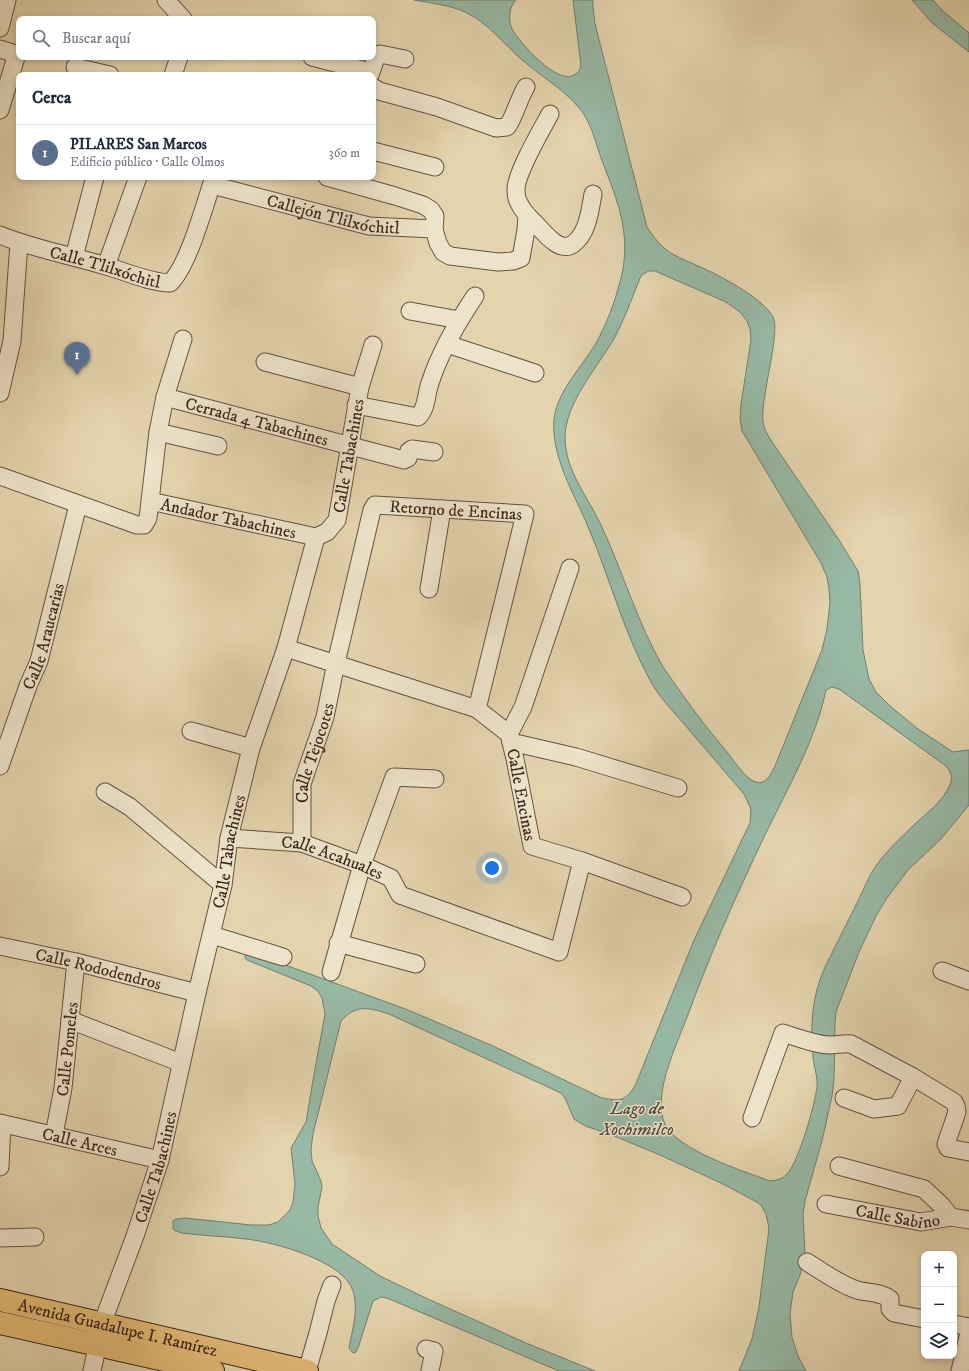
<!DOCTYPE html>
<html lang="es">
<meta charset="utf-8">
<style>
:root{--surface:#fff;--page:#f2f2f3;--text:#1f2937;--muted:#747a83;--line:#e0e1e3;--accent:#db2777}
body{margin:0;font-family:"IM FELL DW Pica",serif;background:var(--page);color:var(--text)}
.controls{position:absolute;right:12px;bottom:12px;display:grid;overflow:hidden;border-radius:8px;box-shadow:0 2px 6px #0003}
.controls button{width:36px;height:36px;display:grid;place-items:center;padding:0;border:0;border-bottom:1px solid var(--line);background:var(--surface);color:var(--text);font:20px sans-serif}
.you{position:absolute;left:492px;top:868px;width:14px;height:14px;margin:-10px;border:3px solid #fff;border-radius:50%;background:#1a73e8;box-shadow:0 0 0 6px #1a73e833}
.badge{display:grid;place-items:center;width:26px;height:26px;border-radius:50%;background:var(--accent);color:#fff;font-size:13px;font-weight:700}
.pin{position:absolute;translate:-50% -33px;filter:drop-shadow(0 1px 2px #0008)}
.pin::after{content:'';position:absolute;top:21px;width:14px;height:12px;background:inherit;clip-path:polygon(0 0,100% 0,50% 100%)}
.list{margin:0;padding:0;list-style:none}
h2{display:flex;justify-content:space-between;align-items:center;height:52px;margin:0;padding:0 16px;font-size:17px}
h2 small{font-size:13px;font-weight:400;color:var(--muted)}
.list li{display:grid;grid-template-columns:26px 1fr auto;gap:12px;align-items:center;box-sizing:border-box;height:56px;padding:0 16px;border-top:1px solid var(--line)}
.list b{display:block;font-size:15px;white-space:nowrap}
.list p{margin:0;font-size:13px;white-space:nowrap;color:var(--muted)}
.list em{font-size:13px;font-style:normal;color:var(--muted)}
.icon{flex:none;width:22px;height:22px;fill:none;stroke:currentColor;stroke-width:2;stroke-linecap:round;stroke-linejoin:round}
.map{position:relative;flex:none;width:969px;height:1371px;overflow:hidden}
.search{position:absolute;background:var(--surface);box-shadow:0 2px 6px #0003;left:16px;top:16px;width:360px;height:44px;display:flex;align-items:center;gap:10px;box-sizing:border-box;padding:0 14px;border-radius:8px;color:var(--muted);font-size:15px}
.panel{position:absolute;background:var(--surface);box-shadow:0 2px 6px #0003;left:16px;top:72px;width:360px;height:108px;border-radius:8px}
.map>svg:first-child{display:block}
.water{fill:#97b9a5;stroke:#727f6e;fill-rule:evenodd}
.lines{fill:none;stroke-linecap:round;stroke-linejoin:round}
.minor-casing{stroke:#645340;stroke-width:19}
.major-casing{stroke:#3a281c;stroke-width:24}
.minor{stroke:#ede3ca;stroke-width:17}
.major{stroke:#e2ba77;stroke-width:22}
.labels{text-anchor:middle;stroke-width:3;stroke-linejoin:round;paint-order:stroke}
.street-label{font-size:17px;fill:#3a281c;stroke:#ede3ca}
.water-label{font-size:18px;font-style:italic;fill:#514c3e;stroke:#ede3ca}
</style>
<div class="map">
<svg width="969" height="1371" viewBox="0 0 969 1371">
<rect width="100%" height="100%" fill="#e4d4ae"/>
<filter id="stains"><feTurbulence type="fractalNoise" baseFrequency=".005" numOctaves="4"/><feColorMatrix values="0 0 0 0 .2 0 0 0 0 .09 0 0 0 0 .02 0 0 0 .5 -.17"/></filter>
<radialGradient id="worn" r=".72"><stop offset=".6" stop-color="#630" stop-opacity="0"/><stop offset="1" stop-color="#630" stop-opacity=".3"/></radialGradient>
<!-- water -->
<g class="water">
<path d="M 414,0 L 516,0 C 509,7 508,20 512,29 C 520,43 557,85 574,75 C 578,73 580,70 581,66 L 573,0 L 593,0 L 593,7 L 595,24 L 647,227 C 652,234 657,242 664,248 C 676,258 693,263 707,270 C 726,279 763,299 773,317 C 781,333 760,398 763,422 C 764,428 767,434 770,439 L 839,540 L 858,571 L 860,584 L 863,650 L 869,679 L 876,692 L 890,706 L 918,729 L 953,752 L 969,750 L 969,805 L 940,840 L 908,870 L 887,898 L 877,914 L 859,952 L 836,1012 L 835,1023 L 834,1080 L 832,1096 L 823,1137 L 805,1201 L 803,1214 L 805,1254 L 800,1275 L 793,1292 L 790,1314 L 792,1337 L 798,1356 L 806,1371 L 739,1371 L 752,1339 L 759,1307 L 769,1228 L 766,1214 L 761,1205 L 755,1201 L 723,1184 L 660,1155 L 607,1133 L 588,1127 L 580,1123 L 574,1119 L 565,1098 L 561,1093 L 391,1015 C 371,1008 357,1003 341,1021 L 313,1134 L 311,1149 L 312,1161 L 321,1181 L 322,1187 L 318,1207 L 318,1216 L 321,1228 L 332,1244 L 380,1276 L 428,1299 L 526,1343 L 595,1371 L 559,1371 L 387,1298 L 381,1297 L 373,1301 L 359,1345 L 356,1352 L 353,1353 L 349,1348 C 352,1330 359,1310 353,1291 C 344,1261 274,1242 246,1239 C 224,1236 203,1236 182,1233 L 176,1231 L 173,1229 L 173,1221 L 176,1219 L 185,1218 L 251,1225 L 269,1225 L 278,1222 L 290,1210 L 293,1202 L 295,1184 L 291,1148 L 306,1122 L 313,1080 L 325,1014 L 322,998 L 318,991 L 311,986 L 247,960 L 245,958 L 245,954 L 250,952 L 408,1010 L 493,1046 L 602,1098 C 621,1101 624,1102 635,1086 L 694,940 L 750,823 L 751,809 L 744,794 C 726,773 708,752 690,731 C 677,715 661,700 651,682 C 624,633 610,579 589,529 C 576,497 557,468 554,433 C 550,397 579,372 596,343 C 605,327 613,307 618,289 C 634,238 619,205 601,158 C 595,141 592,124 580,109 C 564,89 540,76 521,59 C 504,44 487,22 465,12 C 449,5 431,3 414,0 ZM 649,271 L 655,271 L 726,302 L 740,312 L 747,321 L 750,329 L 751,340 L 741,404 L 740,419 L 742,431 L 821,563 L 827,577 L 829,589 L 830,603 L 827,629 L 822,650 L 775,766 C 771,774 766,785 756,782 C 746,780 733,759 727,752 C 711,733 696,714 682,694 C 676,685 669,676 663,667 C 637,622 623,572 601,525 C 588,497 566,472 565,439 C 564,404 598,367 615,337 C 625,318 632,298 640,278 L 643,274 ZM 832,687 L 839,689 L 946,766 C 951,772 953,777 950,785 C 943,801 928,812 916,823 C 903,836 886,851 876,866 C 868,877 863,891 857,903 C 847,924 836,944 826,965 C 812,995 810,1025 813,1057 C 814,1067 818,1078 817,1087 C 815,1104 798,1165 786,1175 C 781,1180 776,1180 770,1181 C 743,1171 677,1150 665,1124 C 652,1097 675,1048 686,1020 C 709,957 736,895 765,835 C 788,787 815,742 826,690 Z"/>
<path d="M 912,0 L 933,0 L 943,11 L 969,33 L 969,52 L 932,23 Z"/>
</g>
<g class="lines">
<defs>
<g id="minor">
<path d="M 166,0 L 183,19"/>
<path d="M 0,28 L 7,0"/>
<path d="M 0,49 L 13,53 L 16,57 L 0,110"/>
<path d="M 312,57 L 370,72"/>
<path d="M 75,67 L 110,75"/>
<path d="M 173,75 L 179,57"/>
<path d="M 370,75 L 377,55 L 380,54 L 405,59"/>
<path d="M 373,87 L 379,91 L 437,107 L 496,128 L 507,127 C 514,118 519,98 526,87"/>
<path d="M 550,114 C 541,131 517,171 516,189 C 516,193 517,200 519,203 C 523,212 528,216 534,222 C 543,231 559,254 573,244 C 588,233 590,210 593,194"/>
<path d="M 373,151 L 435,167"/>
<path d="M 327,177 L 395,196 L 423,205 L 431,210 L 435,216 L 434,229 L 438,243 L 443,252 L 450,256 L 498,262 L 513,261 L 521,258 L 526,230 L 527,216"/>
<path id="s1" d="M 212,185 L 369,226 L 434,229"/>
<path id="s2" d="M 0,235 C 34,249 70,255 106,266 C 127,272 148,282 170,283 C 189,265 205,203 214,177"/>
<path d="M 74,257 L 95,177"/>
<path d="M 106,266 L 138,177"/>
<path d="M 410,311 L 459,320"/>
<path d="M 447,344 L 535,373"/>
<path d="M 265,362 L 360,387"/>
<path d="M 0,393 L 12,341 L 19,243"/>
<path id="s3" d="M 165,397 L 404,460 L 408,458 L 409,451 L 412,449 L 434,452"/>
<path d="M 356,405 L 418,417 C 427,409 426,394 430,383 C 440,352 457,323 475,296"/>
<path d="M 158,432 L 218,446"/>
<path id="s4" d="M 0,476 L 137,525 L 144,525 L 148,518 L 150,501 L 316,537"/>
<path d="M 150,501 L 158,432 L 165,397 L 183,339"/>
<path d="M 429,589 L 442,509"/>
<path id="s5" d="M 286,648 L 477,709 L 509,734 L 515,759 L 532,846 L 582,861 L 682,897"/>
<path d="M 191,731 L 251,748"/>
<path d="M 509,734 L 523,707 L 570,568"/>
<path d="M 511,742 L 576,757 L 678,788"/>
<path id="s6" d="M 0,766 L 28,686 L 39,661 L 78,505"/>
<path d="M 105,792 L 130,807 L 223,885"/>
<path id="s7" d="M 229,838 L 302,843 L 362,865 L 391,878 L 400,895 L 559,952 L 582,861"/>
<path id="s8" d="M 302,843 L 302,784 L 325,717 L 336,663 L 372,510 L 375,505 L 525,514 L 477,709"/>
<path d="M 212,935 L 283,957"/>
<path d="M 338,943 L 416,964"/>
<path id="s9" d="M 0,946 L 76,962 L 197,993"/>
<path d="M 942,971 L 969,981"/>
<path d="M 331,972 L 362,865 L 394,777 L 435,779"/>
<path d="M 70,1020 L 181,1063"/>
<path d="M 844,1098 L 874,1109 L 898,1106 L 913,1077"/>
<path d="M 752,1118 L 783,1033 C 795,1037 817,1045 829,1045 C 837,1045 843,1043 851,1044 L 913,1077 L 954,1102 L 956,1106 L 957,1112 L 946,1144 L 948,1148 L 969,1152"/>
<path id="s10" d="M 0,1123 L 160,1160"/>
<path id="s11" d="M 54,1135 L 63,1088 L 76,962"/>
<path d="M 839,1166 L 924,1189 L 941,1205 L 951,1217"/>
<path d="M 0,1167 L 2,1124"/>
<path id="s12" d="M 826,1204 L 921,1222 L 951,1217 L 969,1220"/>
<path d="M 0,1238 L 35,1237"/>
<path d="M 807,1262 C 823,1272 839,1284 857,1290 C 868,1293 881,1292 890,1299 L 890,1309 L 894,1313 L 924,1319"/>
<path d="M 954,1324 L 969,1327"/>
<path d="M 426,1349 L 434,1351 L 430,1371"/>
<path id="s13" d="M 92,1371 L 102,1324 L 135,1236 L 160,1160 L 197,993 L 223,885 L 229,838 L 251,748 L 286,648 L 316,537 L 327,532 L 337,520 L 360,387 L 373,345"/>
<path d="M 307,1371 L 318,1333 L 326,1301 L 332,1285"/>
<path d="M 960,1371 L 969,1333"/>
</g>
<g id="major">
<path id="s14" d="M 0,1300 L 307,1371"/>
<path d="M 0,1323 L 213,1371"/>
</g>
</defs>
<!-- minor casing -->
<use href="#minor" class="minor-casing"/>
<!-- major casing -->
<use href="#major" class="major-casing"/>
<!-- minor -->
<use href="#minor" class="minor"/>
<!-- major -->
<use href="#major" class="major"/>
</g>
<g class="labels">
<!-- street labels -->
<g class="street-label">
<text dy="6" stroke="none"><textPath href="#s1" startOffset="125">Callejón Tlilxóchitl</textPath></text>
<text dy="6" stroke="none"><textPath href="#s2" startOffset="110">Calle Tlilxóchitl</textPath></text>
<text dy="6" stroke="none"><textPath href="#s3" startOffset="95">Cerrada 4 Tabachines</textPath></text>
<text dy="6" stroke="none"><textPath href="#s13" startOffset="958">Calle Tabachines</textPath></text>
<text dy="6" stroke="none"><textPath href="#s8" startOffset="429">Retorno de Encinas</textPath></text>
<text dy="6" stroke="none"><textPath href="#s4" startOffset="258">Andador Tabachines</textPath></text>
<text dy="6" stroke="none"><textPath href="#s6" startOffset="137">Calle Araucarias</textPath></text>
<text dy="6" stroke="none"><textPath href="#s8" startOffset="92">Calle Tejocotes</textPath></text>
<text dy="6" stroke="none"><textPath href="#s5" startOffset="303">Calle Encinas</textPath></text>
<text dy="6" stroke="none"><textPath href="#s13" startOffset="538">Calle Tabachines</textPath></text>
<text dy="6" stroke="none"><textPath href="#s7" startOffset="106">Calle Acahuales</textPath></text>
<text dy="6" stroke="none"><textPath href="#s9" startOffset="101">Calle Rododendros</textPath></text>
<text dy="6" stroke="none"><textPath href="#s11" startOffset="87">Calle Pomeles</textPath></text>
<text dy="6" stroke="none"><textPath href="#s10" startOffset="82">Calle Arces</textPath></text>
<text dy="6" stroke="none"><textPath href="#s13" startOffset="214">Calle Tabachines</textPath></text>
<text dy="6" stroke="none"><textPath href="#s12" startOffset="73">Calle Sabino</textPath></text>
<text dy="6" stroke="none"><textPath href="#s14" startOffset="121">Avenida Guadalupe I. Ramírez</textPath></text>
</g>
<!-- water labels -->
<g class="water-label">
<text x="637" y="1114">Lago de<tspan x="637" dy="21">Xochimilco</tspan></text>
</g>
</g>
<rect width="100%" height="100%" filter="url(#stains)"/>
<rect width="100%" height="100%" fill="url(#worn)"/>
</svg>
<div class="controls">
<button>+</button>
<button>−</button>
<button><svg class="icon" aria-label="layers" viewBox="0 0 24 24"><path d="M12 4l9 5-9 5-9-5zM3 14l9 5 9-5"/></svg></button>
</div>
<div class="you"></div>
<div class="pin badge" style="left:77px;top:375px;background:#5c6f8a">1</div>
<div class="search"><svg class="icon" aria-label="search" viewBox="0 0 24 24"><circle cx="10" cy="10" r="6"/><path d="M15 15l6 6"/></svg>Buscar aquí</div>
<section class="panel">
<h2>Cerca<small></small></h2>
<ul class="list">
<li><span class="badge" style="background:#5c6f8a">1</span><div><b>PILARES San Marcos</b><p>Edificio público · Calle Olmos</p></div><em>360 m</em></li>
</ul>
</section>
</div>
